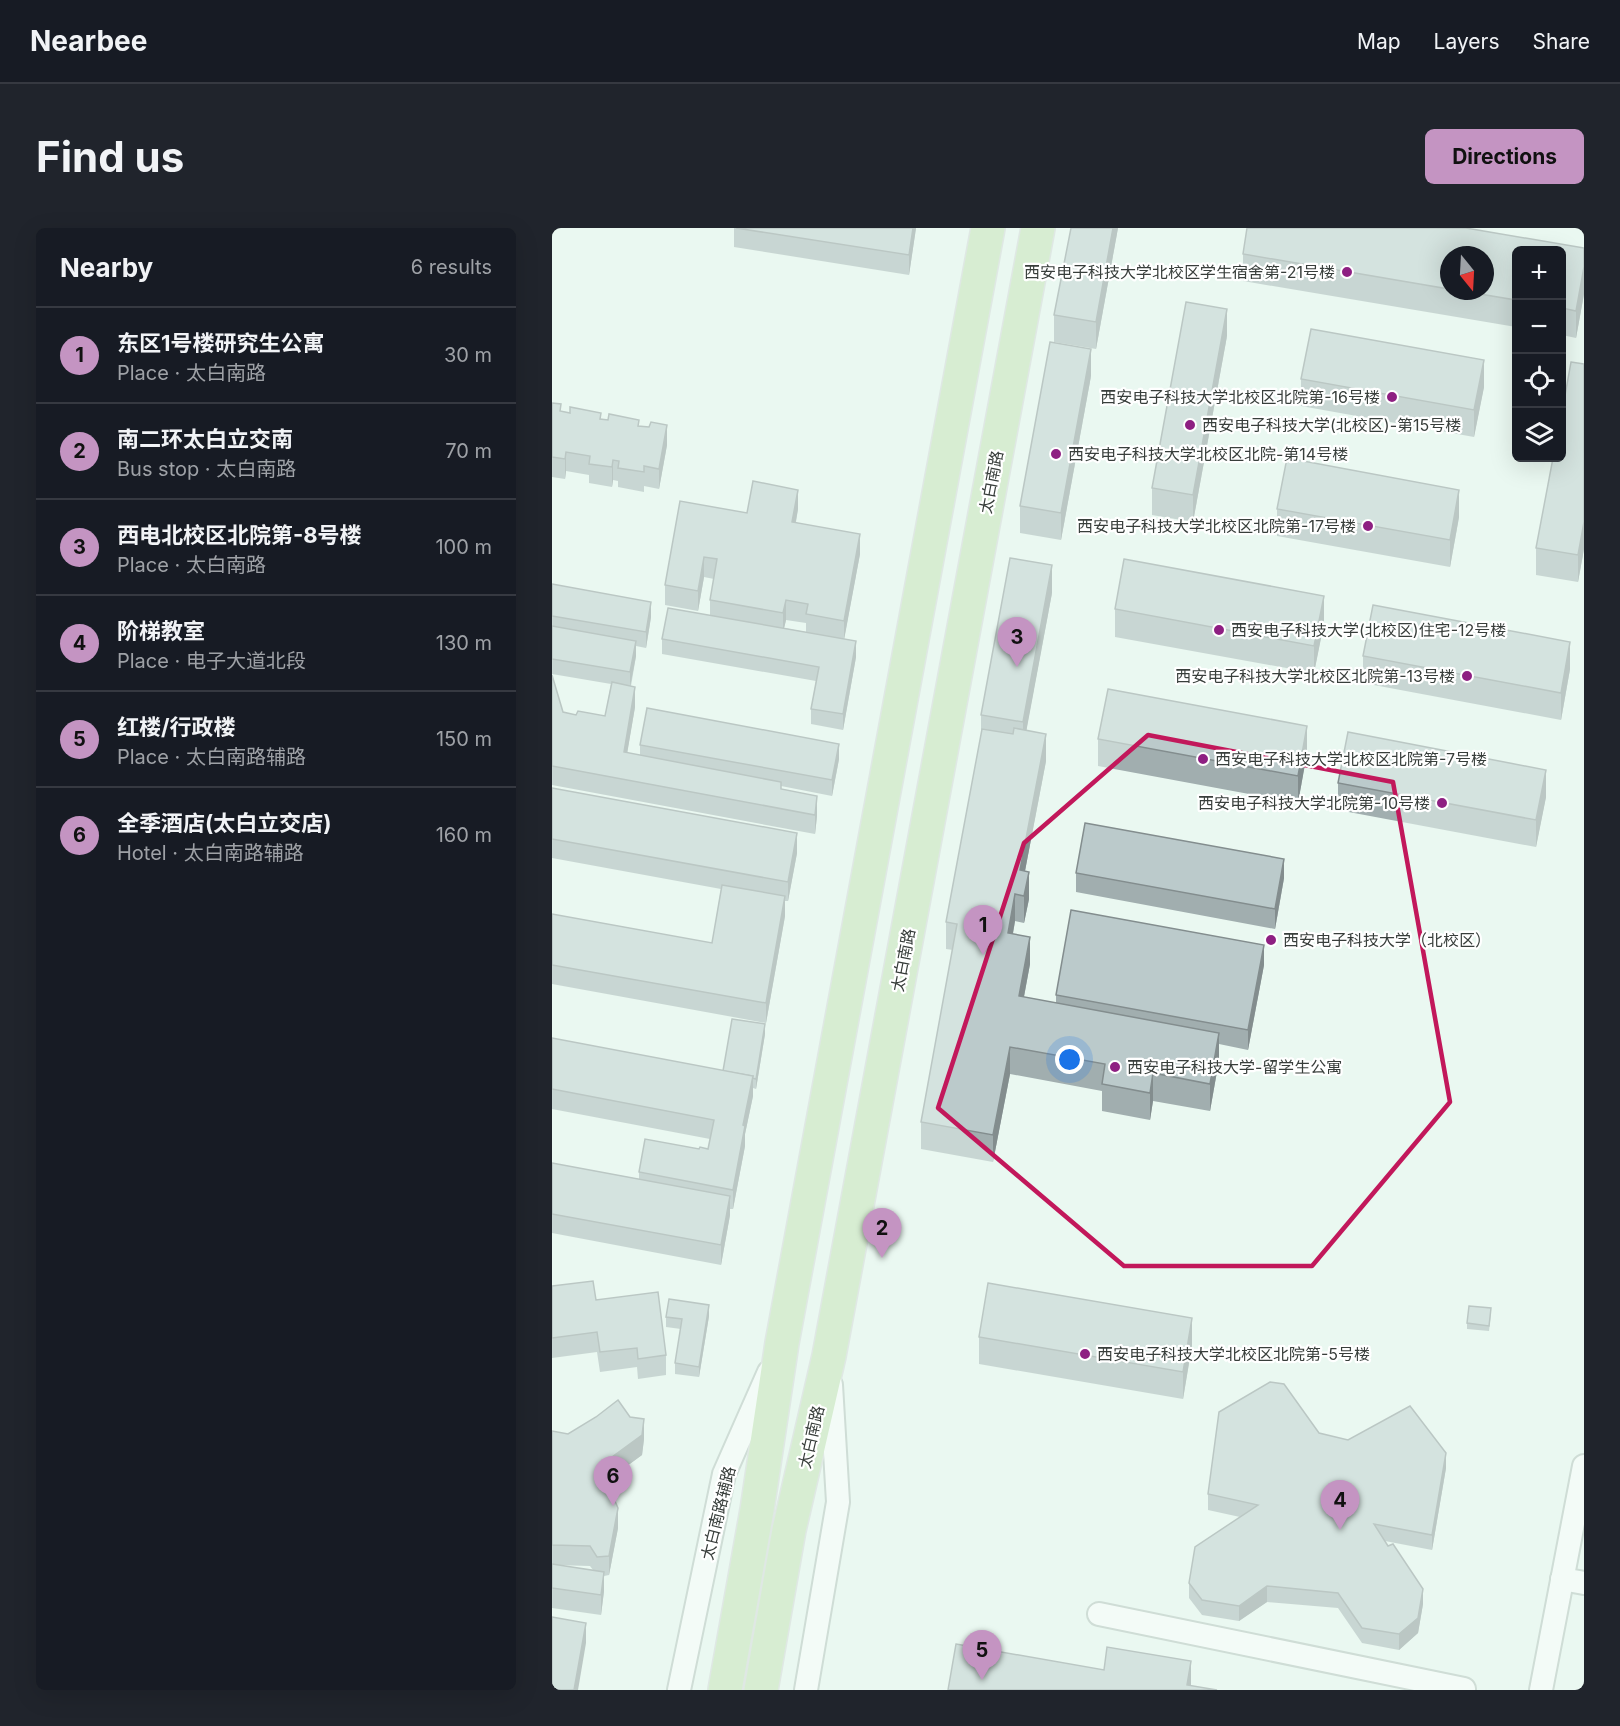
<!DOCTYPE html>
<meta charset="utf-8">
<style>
:root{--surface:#171b24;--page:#20242c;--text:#f1f3f6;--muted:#9ea1a6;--line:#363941;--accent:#c494c2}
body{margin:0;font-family:Inter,"Noto Sans SC",sans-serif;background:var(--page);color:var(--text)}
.controls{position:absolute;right:18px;top:18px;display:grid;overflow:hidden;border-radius:9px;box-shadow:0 6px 24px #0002}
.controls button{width:54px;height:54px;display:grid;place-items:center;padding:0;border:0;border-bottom:2px solid var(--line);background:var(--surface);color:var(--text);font:30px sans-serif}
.compass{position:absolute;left:888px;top:18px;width:54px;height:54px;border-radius:50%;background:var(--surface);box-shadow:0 6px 24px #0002;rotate:162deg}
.you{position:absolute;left:518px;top:832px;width:21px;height:21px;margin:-15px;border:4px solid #fff;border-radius:50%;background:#1a73e8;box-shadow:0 0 0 9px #1a73e833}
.badge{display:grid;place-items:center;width:39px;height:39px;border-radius:50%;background:var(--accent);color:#111;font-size:20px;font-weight:700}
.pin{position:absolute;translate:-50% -50px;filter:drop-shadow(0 2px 3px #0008)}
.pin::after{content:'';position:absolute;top:32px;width:21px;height:18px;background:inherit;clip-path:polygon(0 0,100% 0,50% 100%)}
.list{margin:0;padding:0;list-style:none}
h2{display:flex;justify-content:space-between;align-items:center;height:78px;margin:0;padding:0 24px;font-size:26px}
h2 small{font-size:20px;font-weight:400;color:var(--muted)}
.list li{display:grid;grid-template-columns:39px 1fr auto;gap:18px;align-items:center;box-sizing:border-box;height:96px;padding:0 24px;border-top:2px solid var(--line)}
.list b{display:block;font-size:22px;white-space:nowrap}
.list p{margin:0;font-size:20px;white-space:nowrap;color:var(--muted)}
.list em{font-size:20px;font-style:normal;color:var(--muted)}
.icon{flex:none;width:33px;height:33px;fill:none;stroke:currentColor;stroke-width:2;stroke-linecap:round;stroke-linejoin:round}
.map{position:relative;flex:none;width:1032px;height:1462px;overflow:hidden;border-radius:9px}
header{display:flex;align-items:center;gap:36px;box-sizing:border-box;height:84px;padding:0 30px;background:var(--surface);border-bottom:2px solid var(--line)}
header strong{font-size:28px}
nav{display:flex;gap:33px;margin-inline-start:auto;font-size:21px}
.intro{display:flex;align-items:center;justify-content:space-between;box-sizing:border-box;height:144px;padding:0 36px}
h1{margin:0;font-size:42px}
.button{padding:15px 27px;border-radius:9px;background:var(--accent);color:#111;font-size:21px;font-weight:700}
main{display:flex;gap:36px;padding:0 36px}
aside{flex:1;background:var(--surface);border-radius:9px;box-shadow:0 6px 24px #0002}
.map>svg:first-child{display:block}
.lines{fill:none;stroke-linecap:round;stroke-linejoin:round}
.street-casing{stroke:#afbcb6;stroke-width:26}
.primary-casing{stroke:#d3d5d4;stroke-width:36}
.street{stroke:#fff;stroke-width:22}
.primary{stroke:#c2e1ae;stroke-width:33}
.wall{fill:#a1aeaf;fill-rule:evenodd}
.shaded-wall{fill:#838d8e}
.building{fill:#bbcacb;stroke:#838d8e;stroke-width:1.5}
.marked{fill:none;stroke:#c2185b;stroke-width:4.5;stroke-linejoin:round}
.poi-dot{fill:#8e1f82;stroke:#fff;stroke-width:2}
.labels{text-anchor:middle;stroke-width:4.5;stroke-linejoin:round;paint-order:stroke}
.poi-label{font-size:16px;fill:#383e3b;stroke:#fff;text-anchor:start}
.street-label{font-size:16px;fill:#383e3b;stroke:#fff}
</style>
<header>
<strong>Nearbee</strong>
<nav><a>Map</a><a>Layers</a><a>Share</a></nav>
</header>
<div class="intro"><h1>Find us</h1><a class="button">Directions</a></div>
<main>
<aside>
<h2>Nearby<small>6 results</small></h2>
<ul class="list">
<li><span class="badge">1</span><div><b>东区1号楼研究生公寓</b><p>Place · 太白南路</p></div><em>30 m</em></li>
<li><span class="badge">2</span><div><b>南二环太白立交南</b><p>Bus stop · 太白南路</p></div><em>70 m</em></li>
<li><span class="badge">3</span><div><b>西电北校区北院第-8号楼</b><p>Place · 太白南路</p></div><em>100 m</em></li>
<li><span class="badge">4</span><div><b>阶梯教室</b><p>Place · 电子大道北段</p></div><em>130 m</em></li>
<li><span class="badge">5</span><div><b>红楼/行政楼</b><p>Place · 太白南路辅路</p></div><em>150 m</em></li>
<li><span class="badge">6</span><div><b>全季酒店(太白立交店)</b><p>Hotel · 太白南路辅路</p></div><em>160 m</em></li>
</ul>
</aside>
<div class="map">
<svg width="1032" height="1462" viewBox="0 0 1032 1462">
<rect width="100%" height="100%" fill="#eaf8f1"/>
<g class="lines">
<defs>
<g id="street">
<path d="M 1010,1351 L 1032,1355"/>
<path d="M 547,1386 L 912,1461"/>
<path d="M 127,1462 L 172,1246 L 217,1144"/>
<path d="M 254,1462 L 286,1274 L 279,1157"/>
<path d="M 989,1462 L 1032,1238"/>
</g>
<g id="primary">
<path d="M 173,1462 L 205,1282 L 230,1115 L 436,0"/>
<path d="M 209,1462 L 237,1302 L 277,1128 L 486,0"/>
</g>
</defs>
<!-- street casing -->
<use href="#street" class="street-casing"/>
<!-- primary casing -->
<use href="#primary" class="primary-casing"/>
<!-- street -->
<use href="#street" class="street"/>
<!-- primary -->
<use href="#primary" class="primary"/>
</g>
<!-- wall -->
<g class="wall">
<path d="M 182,0 L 364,0 L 357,47 L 182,19 Z"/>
<path d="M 519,0 L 566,0 L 544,121 L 502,114 L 502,87 Z"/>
<path d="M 1032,20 L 1032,66 L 1024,110 L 1010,107 L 1010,22 L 964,22 L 964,99 L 691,53 L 691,26 ZM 897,27 L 933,63 L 897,63 Z"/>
<path d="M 675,108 L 641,294 L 600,287 L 600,260 Z"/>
<path d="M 1032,136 L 1032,321 L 1026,354 L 984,347 L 984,320 Z"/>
<path d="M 539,148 L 509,312 L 468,305 L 468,278 Z"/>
<path d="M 749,151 L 932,159 L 922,209 L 749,178 Z"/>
<path d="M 0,175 L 9,183 L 87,198 L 115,217 L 107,261 L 92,258 L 92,264 L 66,259 L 66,253 L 61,252 L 60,259 L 37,255 L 37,247 L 14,243 L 13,251 L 0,249 Z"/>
<path d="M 246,281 L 244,294 L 308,326 L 292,411 L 304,429 L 291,502 L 259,496 L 259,481 L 264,453 L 110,426 L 110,411 L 158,387 L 158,372 L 162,351 L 152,349 L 146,383 L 113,377 L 113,357 L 195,285 ZM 234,392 L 254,395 L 254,404 L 232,400 Z"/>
<path d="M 725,281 L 907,289 L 898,339 L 725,308 Z"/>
<path d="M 0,356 L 99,389 L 94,420 L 84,418 L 84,428 L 79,458 L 83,479 L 75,525 L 88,527 L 88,517 L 287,531 L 280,568 L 229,558 L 229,562 L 265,588 L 263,606 L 0,557 L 0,447 L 11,484 L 24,487 L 53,488 L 59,456 L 0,446 Z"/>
<path d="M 500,365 L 474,503 L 494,533 L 473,643 L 477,671 L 472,695 L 463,693 L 461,706 L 478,736 L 472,769 L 504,775 L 504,767 L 712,737 L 696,822 L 667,816 L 667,832 L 658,883 L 601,873 L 598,892 L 550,883 L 550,863 L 458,846 L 441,934 L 369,921 L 369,894 L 401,722 L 394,721 L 394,694 L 429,507 L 429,487 Z"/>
<path d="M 563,381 L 772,395 L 762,445 L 563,409 Z"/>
<path d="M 811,428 L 1018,441 L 1009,492 L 811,455 Z"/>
<path d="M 546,511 L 755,525 L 746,575 L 546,538 Z"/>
<path d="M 786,555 L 994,569 L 984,619 L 786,582 Z"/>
<path d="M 0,560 L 245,625 L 236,673 L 233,673 L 233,688 L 214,795 L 0,756 L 0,686 L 160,715 L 169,661 L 0,630 Z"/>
<path d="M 524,645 L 732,650 L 723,701 L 524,664 Z"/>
<path d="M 213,806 L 204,861 L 201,860 L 201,868 L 193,906 L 193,918 L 181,981 L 178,981 L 178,987 L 169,1037 L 0,1005 L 0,935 L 87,951 L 87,944 L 147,921 L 156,921 L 158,911 L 0,881 L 0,810 L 171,843 Z"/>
<path d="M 0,1058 L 44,1072 L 114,1127 L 114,1147 L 86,1151 L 85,1139 L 48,1144 L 45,1124 L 0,1130 Z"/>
<path d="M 939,1085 L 937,1103 L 915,1101 L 915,1095 Z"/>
<path d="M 157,1088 L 147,1149 L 123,1146 L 123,1135 L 129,1101 L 114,1099 L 114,1089 Z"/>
<path d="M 427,1109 L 640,1117 L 631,1171 L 427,1136 Z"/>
<path d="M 0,1203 L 16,1206 L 92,1211 L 90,1227 L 64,1246 L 64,1253 L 61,1270 L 66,1300 L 57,1347 L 52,1348 L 52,1363 L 49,1387 L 0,1380 ZM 2,1337 L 38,1338 L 41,1342 Z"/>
<path d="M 767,1205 L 894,1240 L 880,1322 L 833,1313 L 871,1376 L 866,1405 L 847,1422 L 810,1415 L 786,1380 L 715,1374 L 687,1393 L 650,1387 L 637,1370 L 637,1355 L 688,1289 L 656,1282 L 656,1266 Z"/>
</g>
<!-- shaded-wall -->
<g class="shaded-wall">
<path d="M 361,0 L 364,0 L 357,47 L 357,27 Z"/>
<path d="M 561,0 L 566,0 L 544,121 L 544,94 Z"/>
<path d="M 1032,39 L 1032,66 L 1024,110 L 1024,83 Z"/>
<path d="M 675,81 L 675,108 L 641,294 L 641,267 Z"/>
<path d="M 539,121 L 539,148 L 509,312 L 509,285 Z"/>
<path d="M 932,132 L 932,159 L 922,209 L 922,182 Z"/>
<path d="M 115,197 L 115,217 L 107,261 L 107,241 Z"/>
<path d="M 14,224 L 14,243 L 13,251 L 13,231 Z"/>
<path d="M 61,232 L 61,252 L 60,259 L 60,239 Z"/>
<path d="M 246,262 L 246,281 L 240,314 L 240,294 Z"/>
<path d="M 907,262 L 907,289 L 898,339 L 898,312 Z"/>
<path d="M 1032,294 L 1032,321 L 1026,354 L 1026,327 Z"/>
<path d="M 308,306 L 308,326 L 292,412 L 292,393 Z"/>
<path d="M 152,329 L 152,349 L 146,383 L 146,363 Z"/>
<path d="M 500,337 L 500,365 L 471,521 L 471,494 Z"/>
<path d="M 772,368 L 772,395 L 762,445 L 762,418 Z"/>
<path d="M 234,372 L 234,392 L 231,405 L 231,385 Z"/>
<path d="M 99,374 L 99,389 L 94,420 L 94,404 Z"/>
<path d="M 84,413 L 84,428 L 78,459 L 78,444 Z"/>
<path d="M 304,413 L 304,429 L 291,502 L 291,486 Z"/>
<path d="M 1018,414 L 1018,441 L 1009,492 L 1009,465 Z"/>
<path d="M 83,459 L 83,479 L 72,544 L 72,524 Z"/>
<path d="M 755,498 L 755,525 L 746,575 L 746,548 Z"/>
<path d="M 494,506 L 494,533 L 468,669 L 468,642 Z"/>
<path d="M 287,516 L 287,531 L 280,568 L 280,552 Z"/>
<path d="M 994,542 L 994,569 L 984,619 L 984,592 Z"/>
<path d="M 265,568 L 265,588 L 263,606 L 263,587 Z"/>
<path d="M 245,605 L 245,625 L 236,673 L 236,654 Z"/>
<path d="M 732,631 L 732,650 L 723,701 L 723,681 Z"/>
<path d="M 477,644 L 477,671 L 472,695 L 472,668 Z"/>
<path d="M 463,666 L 463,693 L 456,732 L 456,705 Z"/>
<path d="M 233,668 L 233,688 L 214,795 L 214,775 Z"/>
<path d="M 478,709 L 478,736 L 467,795 L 467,768 Z"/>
<path d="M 712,717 L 712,737 L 696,822 L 696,802 Z"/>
<path d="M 213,796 L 213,806 L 204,861 L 204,851 Z"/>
<path d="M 667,805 L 667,832 L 658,883 L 658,856 Z"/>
<path d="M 458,819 L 458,846 L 441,934 L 441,907 Z"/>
<path d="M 601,845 L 601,873 L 598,892 L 598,865 Z"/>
<path d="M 201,848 L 201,868 L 193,906 L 193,918 L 181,981 L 181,962 L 191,897 Z"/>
<path d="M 178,968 L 178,987 L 169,1037 L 169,1017 Z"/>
<path d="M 157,1077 L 157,1088 L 147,1149 L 147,1139 Z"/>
<path d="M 640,1090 L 640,1117 L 631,1171 L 631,1144 Z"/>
<path d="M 92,1191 L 92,1211 L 90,1227 L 64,1246 L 64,1253 L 60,1276 L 60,1257 L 56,1232 Z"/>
<path d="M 894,1225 L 894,1240 L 880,1322 L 880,1307 Z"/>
<path d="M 66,1280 L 66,1300 L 57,1347 L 57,1328 Z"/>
<path d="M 52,1344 L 52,1363 L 49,1387 L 49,1367 Z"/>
<path d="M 715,1358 L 715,1374 L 687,1393 L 687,1378 Z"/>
<path d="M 871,1361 L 871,1376 L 866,1405 L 847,1422 L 847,1406 Z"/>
<path d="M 34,1395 L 34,1415 L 26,1462 L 22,1462 Z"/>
<path d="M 639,1433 L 639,1461 L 635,1457 Z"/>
</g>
<!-- building -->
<g class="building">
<path d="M 184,0 L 361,0 L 357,27 Z"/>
<path d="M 519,0 L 561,0 L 544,94 L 502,87 Z"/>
<path d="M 695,0 L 914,0 L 1032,20 L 1032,39 L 1024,83 L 1010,80 L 1010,22 L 964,22 L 964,72 L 910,63 L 933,63 L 933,27 L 897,27 L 897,61 L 691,26 Z"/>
<path d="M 634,74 L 675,81 L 641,267 L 600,260 Z"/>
<path d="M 759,101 L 932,132 L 922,182 L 749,151 Z"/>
<path d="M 498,114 L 539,121 L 509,285 L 468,278 Z"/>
<path d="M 1019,134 L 1032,136 L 1032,294 L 1026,327 L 984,320 L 1001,230 L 1010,230 L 1010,184 Z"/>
<path d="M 0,175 L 9,176 L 8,183 L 18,185 L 18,179 L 49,185 L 48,191 L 56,192 L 57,186 L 87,192 L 86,198 L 97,199 L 99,194 L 115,197 L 107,241 L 92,238 L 92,244 L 66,240 L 67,233 L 61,232 L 60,239 L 37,236 L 38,228 L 14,224 L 13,231 L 0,229 Z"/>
<path d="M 735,230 L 907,262 L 898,312 L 725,281 Z"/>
<path d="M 201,253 L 246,262 L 240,294 L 308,306 L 292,393 L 254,386 L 256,376 L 234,372 L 231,385 L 158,372 L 165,331 L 152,329 L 146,363 L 113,357 L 128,273 L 195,285 Z"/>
<path d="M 458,330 L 500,337 L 471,494 L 429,487 Z"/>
<path d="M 572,331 L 772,368 L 762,418 L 563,381 Z"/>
<path d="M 0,356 L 99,374 L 94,404 L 0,388 Z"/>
<path d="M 821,377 L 1018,414 L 1009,465 L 811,428 Z"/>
<path d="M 116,380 L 304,413 L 291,486 L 259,481 L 267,439 L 110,411 Z"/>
<path d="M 0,398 L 84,413 L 78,444 L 0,431 Z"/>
<path d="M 0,447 L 11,484 L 24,487 L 26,483 L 53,488 L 60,454 L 83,459 L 72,524 L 229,554 L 229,561 L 265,568 L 263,587 L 0,538 Z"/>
<path d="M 556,461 L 755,498 L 746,548 L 546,511 Z"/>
<path d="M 95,480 L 287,516 L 280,552 L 88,517 Z"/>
<path d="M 462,500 L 494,506 L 468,642 L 477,644 L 472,668 L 463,666 L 456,705 L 478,709 L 467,768 L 667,805 L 658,856 L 601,845 L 598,865 L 550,856 L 553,836 L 458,819 L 441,907 L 369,894 L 405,696 L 394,694 L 430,501 L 461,506 Z"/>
<path d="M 796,504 L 994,542 L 984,592 L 786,555 Z"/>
<path d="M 0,560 L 245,605 L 236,654 L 0,611 Z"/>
<path d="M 533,595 L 732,631 L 723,681 L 524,645 Z"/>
<path d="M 170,657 L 233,668 L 214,775 L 0,737 L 0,686 L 160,715 Z"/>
<path d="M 519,682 L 712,717 L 696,802 L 504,767 Z"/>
<path d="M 180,791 L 213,796 L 204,851 L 200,850 L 201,848 L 171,843 Z"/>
<path d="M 0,810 L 201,848 L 191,897 L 193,898 L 181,962 L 87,944 L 93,911 L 147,921 L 148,919 L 156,921 L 162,892 L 0,861 Z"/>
<path d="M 0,935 L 178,968 L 169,1017 L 0,986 Z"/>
<path d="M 41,1053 L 44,1072 L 106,1064 L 114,1127 L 86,1131 L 85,1120 L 48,1124 L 45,1104 L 0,1110 L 0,1058 Z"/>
<path d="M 436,1055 L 640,1090 L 631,1144 L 427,1109 Z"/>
<path d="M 117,1071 L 157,1077 L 147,1139 L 123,1135 L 130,1091 L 114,1089 Z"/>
<path d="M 917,1078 L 939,1080 L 937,1098 L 915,1095 Z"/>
<path d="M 718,1154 L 732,1156 L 767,1205 L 796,1212 L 858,1178 L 894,1225 L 880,1307 L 822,1296 L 836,1318 L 841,1316 L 871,1361 L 866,1390 L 847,1406 L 810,1400 L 786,1365 L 715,1358 L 687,1378 L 650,1372 L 637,1355 L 643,1319 L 706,1277 L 656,1266 L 667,1184 Z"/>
<path d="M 66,1172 L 78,1189 L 92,1191 L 90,1207 L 56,1232 L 64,1234 L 60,1257 L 51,1255 L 59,1264 L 66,1280 L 57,1328 L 45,1329 L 38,1318 L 0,1317 L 0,1203 L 16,1206 L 44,1189 Z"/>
<path d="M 0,1336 L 52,1344 L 49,1367 L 0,1360 Z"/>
<path d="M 0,1389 L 34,1395 L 22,1462 L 0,1462 Z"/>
<path d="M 404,1416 L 552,1442 L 555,1419 L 639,1433 L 635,1457 L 665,1462 L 396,1462 Z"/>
</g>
<!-- marked area -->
<path d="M0 0H1032V1462H0ZM 596,507 L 841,554 L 898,874 L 760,1038 L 572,1038 L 386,880 L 472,615 Z" fill="#eaf8f1" fill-opacity=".55" fill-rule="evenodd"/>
<path class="marked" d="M 596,507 L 841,554 L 898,874 L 760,1038 L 572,1038 L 386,880 L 472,615 Z"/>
<!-- markers -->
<g class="poi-dot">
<circle cx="795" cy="44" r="6"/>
<circle cx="840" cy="169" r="6"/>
<circle cx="638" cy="197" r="6"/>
<circle cx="504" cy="226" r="6"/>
<circle cx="816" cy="298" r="6"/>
<circle cx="667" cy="402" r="6"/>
<circle cx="915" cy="448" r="6"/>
<circle cx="651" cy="531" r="6"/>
<circle cx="890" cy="575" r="6"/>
<circle cx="719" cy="712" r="6"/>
<circle cx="563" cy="839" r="6"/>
<circle cx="533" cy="1126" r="6"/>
</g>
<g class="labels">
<!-- poi labels -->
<g class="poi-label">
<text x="783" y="50" text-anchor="end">西安电子科技大学北校区学生宿舍第-21号楼</text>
<text x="828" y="175" text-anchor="end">西安电子科技大学北校区北院第-16号楼</text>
<text x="650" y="203">西安电子科技大学(北校区)-第15号楼</text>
<text x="516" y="232">西安电子科技大学北校区北院-第14号楼</text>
<text x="804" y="304" text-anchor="end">西安电子科技大学北校区北院第-17号楼</text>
<text x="679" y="408">西安电子科技大学(北校区)住宅-12号楼</text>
<text x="903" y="454" text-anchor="end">西安电子科技大学北校区北院第-13号楼</text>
<text x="663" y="537">西安电子科技大学北校区北院第-7号楼</text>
<text x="878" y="581" text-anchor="end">西安电子科技大学北院第-10号楼</text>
<text x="731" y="718">西安电子科技大学（北校区）</text>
<text x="575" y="845">西安电子科技大学-留学生公寓</text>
<text x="545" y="1132">西安电子科技大学北校区北院第-5号楼</text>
</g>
<!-- street labels -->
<g class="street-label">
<text transform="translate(439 254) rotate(-79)" y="6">太白南路</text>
<text transform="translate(351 732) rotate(-79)" y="6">太白南路</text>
<text transform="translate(259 1209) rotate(-77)" y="6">太白南路</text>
<text transform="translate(166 1285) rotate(-76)" y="6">太白南路辅路</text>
</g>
</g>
</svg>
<div class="controls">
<button>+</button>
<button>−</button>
<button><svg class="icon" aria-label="locate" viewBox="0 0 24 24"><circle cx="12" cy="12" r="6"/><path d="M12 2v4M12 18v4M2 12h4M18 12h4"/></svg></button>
<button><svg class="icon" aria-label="layers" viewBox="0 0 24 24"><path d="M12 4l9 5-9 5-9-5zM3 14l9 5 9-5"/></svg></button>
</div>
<svg class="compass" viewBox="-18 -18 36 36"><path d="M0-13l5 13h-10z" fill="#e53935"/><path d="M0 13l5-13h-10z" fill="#9ea1a6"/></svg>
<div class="you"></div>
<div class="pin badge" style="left:431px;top:727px">1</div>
<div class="pin badge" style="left:330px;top:1030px">2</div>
<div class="pin badge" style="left:465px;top:439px">3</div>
<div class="pin badge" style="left:788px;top:1302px">4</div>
<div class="pin badge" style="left:430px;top:1452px">5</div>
<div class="pin badge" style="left:61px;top:1278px">6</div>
</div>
</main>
